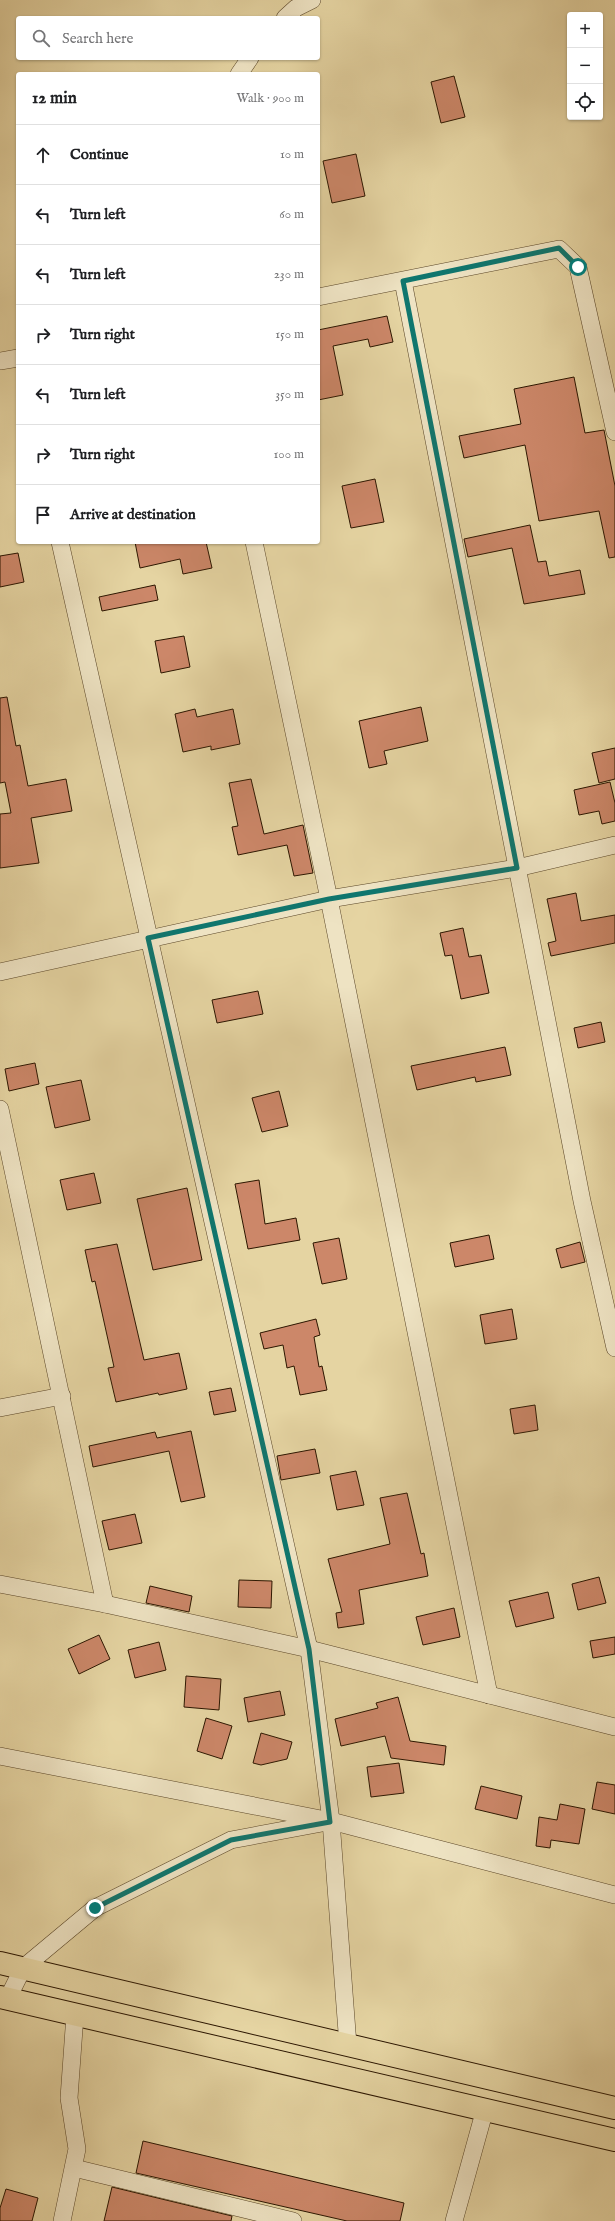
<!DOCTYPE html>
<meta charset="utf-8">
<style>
:root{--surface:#fff;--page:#f2f2f2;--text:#202124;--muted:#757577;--line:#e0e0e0}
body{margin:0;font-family:"IM FELL English",serif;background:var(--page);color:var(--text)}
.controls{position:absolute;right:12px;top:12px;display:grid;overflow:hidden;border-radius:4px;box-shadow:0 1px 3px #0004}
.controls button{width:36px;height:36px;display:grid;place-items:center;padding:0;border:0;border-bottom:1px solid var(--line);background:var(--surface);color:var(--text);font:20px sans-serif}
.stop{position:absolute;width:12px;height:12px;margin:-9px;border:3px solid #0f766e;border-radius:50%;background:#fff}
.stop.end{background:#0f766e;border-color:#fff;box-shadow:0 1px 4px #0008}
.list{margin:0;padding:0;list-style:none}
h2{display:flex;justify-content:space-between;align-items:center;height:52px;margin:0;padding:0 16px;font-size:17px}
h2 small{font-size:13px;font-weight:400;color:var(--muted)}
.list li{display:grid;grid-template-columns:26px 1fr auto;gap:12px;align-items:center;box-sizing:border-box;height:60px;padding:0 16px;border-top:1px solid var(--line)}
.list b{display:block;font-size:15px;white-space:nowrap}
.list em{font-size:13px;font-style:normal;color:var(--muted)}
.icon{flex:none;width:22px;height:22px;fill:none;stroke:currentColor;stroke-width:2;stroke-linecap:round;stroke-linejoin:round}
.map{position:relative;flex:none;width:615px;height:2221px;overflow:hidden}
.search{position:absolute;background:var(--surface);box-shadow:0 1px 3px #0004;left:16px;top:16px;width:304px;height:44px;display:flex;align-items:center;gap:10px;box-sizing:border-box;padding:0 14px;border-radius:4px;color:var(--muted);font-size:15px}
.panel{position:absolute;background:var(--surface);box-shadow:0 1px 3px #0004;left:16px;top:72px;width:304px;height:472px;border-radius:4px}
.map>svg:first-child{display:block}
.building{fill:#cc8769;stroke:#2c1600}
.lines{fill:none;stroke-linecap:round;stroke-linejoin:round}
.minor-casing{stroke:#5a4628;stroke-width:18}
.major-casing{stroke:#2c1600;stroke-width:24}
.minor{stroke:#eee3c3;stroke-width:17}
.major{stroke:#e5d4a2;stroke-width:22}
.route{stroke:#0f766e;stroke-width:5}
</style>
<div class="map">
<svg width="615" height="2221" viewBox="0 0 615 2221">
<rect width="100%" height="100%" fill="#e5d4a2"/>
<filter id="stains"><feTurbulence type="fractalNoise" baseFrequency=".005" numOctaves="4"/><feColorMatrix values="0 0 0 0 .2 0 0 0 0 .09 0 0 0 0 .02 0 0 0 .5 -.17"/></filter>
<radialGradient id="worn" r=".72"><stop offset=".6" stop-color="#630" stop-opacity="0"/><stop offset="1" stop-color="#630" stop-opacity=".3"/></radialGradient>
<!-- building -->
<g class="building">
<path d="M 454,76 L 465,117 L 441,123 L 431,82 Z"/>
<path d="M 356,154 L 365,196 L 332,203 L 323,161 Z"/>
<path d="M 387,316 L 393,342 L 370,347 L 368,339 L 333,346 L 343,395 L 318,400 L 318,330 Z"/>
<path d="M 574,377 L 585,433 L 604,430 L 605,435 L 615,486 L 615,557 L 609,558 L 599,511 L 539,521 L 525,445 L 464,458 L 459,436 L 521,424 L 514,389 Z"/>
<path d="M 375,479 L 384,522 L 351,528 L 342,486 Z"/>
<path d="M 530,525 L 538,562 L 546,561 L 549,576 L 580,570 L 585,594 L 524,604 L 512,548 L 468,557 L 464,539 Z"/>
<path d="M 135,542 L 206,542 L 212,568 L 183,574 L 180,559 L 140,568 Z"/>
<path d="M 18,553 L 24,582 L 0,587 L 0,556 Z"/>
<path d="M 155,585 L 158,600 L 102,611 L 99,597 Z"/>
<path d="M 184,636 L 190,667 L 161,673 L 155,641 Z"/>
<path d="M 7,697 L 16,746 L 20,745 L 28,786 L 66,779 L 72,811 L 31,818 L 39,863 L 0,868 L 0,814 L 11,813 L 5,782 L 0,783 L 0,698 Z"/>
<path d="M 421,707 L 428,741 L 384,751 L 387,764 L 369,768 L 359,721 Z"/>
<path d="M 195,709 L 197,717 L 233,709 L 240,744 L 211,750 L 211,746 L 183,752 L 175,714 Z"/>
<path d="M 615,748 L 615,779 L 599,783 L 592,753 Z"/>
<path d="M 251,779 L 264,834 L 303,825 L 313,873 L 294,876 L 287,845 L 238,855 L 232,827 L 238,826 L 229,783 Z"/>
<path d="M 610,782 L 615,803 L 615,821 L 602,824 L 599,811 L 579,815 L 574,790 Z"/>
<path d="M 576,893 L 581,921 L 615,915 L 615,943 L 551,956 L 548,943 L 556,941 L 547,899 Z"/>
<path d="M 463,928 L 469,957 L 481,955 L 489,993 L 461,999 L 452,955 L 445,956 L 440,933 Z"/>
<path d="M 258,991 L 263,1014 L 217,1023 L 212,1000 Z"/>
<path d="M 601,1022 L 605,1042 L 578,1048 L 574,1028 Z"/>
<path d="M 505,1047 L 511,1075 L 476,1082 L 475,1077 L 417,1090 L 411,1066 Z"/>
<path d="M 35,1063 L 39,1084 L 9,1091 L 5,1069 Z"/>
<path d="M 81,1080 L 90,1120 L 55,1128 L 46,1087 Z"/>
<path d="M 279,1091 L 288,1126 L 262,1132 L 252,1098 Z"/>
<path d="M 94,1173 L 101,1203 L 67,1210 L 60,1180 Z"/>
<path d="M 259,1180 L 265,1224 L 296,1218 L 300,1240 L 248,1249 L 235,1184 Z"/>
<path d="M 187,1188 L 202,1260 L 153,1270 L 137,1199 Z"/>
<path d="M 489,1235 L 494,1259 L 455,1267 L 450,1243 Z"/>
<path d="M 339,1238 L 347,1279 L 322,1284 L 313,1243 Z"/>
<path d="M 580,1242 L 585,1262 L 561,1268 L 556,1249 Z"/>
<path d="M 117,1244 L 144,1360 L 179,1353 L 187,1389 L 159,1395 L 158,1393 L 116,1402 L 108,1368 L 114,1367 L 95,1281 L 92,1282 L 85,1250 Z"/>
<path d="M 512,1309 L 517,1339 L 485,1344 L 480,1315 Z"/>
<path d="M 316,1319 L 320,1335 L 314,1337 L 319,1367 L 322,1366 L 327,1390 L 300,1395 L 294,1366 L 287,1368 L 283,1345 L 264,1349 L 260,1333 Z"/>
<path d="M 231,1388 L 236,1411 L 214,1415 L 209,1392 Z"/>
<path d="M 535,1405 L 538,1430 L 514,1434 L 510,1409 Z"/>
<path d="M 191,1431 L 205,1497 L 181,1502 L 169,1451 L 93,1467 L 89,1446 L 155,1432 L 157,1438 Z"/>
<path d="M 315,1449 L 320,1473 L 281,1480 L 277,1456 Z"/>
<path d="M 356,1471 L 364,1505 L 337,1510 L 330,1476 Z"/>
<path d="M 407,1493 L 421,1554 L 424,1553 L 428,1576 L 359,1590 L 364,1624 L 338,1628 L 336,1613 L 342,1612 L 328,1559 L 390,1544 L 380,1498 Z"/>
<path d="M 135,1514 L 142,1543 L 109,1550 L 102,1521 Z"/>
<path d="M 599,1577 L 606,1603 L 578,1610 L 572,1584 Z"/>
<path d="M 239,1580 L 272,1581 L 271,1608 L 238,1607 Z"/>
<path d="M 150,1586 L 192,1596 L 189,1612 L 146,1603 Z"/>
<path d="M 548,1592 L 554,1618 L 516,1627 L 509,1601 Z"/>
<path d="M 454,1608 L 460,1637 L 423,1645 L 416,1617 Z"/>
<path d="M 99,1635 L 110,1659 L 79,1674 L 68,1649 Z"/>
<path d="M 615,1637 L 615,1654 L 593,1658 L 590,1641 Z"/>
<path d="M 159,1642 L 166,1670 L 135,1678 L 128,1650 Z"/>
<path d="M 186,1676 L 221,1679 L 219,1710 L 184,1707 Z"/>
<path d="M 280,1691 L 285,1715 L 248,1722 L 244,1698 Z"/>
<path d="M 398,1697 L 410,1741 L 446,1746 L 444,1765 L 391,1758 L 385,1736 L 341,1746 L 335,1719 L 378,1708 L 376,1703 Z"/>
<path d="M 206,1718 L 232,1726 L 222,1759 L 197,1751 Z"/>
<path d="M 261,1733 L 292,1742 L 287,1759 L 261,1765 L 253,1763 Z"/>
<path d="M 399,1763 L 404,1793 L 371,1797 L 367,1767 Z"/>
<path d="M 597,1782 L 615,1785 L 615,1814 L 592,1809 Z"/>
<path d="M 481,1786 L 522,1796 L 517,1819 L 475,1809 Z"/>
<path d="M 560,1804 L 585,1809 L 579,1844 L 551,1840 L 550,1848 L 536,1846 L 539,1817 L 557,1820 Z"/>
<path d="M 143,2141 L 404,2203 L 400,2221 L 347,2221 L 136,2173 Z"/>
<path d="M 112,2187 L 232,2216 L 231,2221 L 104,2221 Z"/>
<path d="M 6,2189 L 38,2198 L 32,2221 L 0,2221 L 0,2208 Z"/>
</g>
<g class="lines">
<defs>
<g id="minor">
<path d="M 285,18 L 296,8 L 312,0"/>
<path d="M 239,74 L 250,58"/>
<path d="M 403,281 L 582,1201 L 615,1348"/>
<path d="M 318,297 L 559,249 L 578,267 L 615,432"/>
<path d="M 0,361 L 18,358"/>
<path d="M 60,542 L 309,1649 L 331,1821 L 348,2045"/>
<path d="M 254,542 L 329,899 L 489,1695"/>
<path d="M 0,972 L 329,899 L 517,868 L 615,845"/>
<path d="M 0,1109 L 105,1604"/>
<path d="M 0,1408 L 62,1396"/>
<path d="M 0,1584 L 105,1604 L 309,1649 L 615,1727"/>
<path d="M 0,1756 L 331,1821 L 615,1895"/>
<path d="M 8,1998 L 23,1968 L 95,1908 L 231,1840 L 322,1823"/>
<path d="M 74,2168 L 293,2221"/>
<path d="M 62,2221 L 77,2149 L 69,2098 L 75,2015"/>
<path d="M 454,2221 L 485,2109"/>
</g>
<g id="major">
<path d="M 0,1963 L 615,2108"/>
<path d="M 0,1997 L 615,2140"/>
</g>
</defs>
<!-- minor casing -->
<use href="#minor" class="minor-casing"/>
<!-- major casing -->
<use href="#major" class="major-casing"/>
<!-- minor -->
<use href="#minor" class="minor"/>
<!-- major -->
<use href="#major" class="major"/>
</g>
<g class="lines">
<!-- route -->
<path class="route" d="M 95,1908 L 231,1840 L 330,1822 L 309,1649 L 148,938 L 329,899 L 517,868 L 403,281 L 559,248 L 578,267"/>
</g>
<rect width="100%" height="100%" filter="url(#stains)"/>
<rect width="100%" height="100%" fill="url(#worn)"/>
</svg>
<div class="controls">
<button>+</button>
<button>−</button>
<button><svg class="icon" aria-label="locate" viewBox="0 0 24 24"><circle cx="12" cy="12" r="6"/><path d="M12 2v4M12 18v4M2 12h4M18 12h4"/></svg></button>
</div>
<div class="stop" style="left:578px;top:267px"></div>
<div class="stop end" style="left:95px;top:1908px"></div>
<div class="search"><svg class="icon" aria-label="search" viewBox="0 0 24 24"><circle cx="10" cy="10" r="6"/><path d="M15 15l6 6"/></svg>Search here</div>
<section class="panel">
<h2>12 min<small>Walk · 900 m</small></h2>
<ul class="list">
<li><svg class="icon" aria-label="ahead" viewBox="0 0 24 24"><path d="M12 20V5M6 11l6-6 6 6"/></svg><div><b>Continue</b></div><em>10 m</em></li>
<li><svg class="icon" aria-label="left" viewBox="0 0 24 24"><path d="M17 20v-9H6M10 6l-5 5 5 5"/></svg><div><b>Turn left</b></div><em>60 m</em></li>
<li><svg class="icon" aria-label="left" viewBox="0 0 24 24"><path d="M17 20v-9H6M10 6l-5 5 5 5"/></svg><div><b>Turn left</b></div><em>230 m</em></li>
<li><svg class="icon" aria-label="right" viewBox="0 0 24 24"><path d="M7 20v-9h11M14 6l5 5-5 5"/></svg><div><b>Turn right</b></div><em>150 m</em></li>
<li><svg class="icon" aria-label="left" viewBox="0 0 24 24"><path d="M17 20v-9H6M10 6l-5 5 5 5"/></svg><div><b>Turn left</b></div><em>350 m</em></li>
<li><svg class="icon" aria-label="right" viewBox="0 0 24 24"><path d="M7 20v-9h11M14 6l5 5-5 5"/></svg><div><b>Turn right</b></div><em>100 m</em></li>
<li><svg class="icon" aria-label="arrive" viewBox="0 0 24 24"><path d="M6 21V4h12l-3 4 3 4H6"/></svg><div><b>Arrive at destination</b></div></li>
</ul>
</section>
</div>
